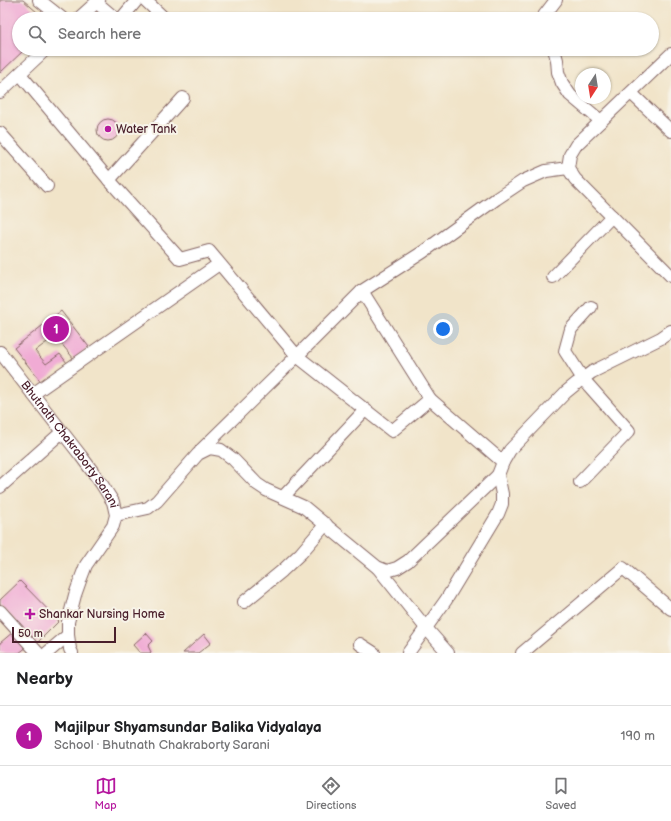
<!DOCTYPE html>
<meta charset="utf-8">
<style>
:root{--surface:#fff;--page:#f6f6f6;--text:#202124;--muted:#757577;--line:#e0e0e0;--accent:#b5179e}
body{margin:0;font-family:"Balsamiq Sans",sans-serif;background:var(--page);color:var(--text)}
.compass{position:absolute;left:575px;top:68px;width:36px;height:36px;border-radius:50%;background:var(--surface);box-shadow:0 1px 3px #0004;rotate:192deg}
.scale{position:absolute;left:12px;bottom:10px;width:104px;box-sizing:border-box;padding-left:4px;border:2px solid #4a1f2b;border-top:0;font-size:11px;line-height:14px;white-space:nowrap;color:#4a1f2b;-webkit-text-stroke:3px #f7f3e8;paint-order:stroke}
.you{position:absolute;left:443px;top:329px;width:14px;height:14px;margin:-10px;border:3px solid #fff;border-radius:50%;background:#1a73e8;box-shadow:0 0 0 6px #1a73e833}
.badge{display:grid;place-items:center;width:26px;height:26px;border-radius:50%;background:var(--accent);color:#fff;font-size:13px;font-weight:700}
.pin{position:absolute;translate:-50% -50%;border:2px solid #fff;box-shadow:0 1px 4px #0006}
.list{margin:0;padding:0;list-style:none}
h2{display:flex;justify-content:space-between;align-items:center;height:52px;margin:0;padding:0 16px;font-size:17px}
h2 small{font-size:13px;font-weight:400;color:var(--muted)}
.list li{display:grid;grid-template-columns:26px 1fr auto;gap:12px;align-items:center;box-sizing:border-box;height:60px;padding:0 16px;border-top:1px solid var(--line)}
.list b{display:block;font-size:15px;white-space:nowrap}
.list p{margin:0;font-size:13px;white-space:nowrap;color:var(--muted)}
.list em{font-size:13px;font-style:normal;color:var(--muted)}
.icon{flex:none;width:22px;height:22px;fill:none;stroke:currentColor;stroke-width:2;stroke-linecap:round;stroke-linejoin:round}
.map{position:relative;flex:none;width:671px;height:653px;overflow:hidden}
.search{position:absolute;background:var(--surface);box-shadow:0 1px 3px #0004;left:12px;right:12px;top:12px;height:44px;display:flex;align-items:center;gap:10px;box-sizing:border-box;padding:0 14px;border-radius:22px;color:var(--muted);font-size:15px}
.sheet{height:112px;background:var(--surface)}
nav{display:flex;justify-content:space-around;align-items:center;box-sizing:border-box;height:56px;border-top:1px solid var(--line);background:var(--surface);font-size:11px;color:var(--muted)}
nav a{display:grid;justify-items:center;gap:2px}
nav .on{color:var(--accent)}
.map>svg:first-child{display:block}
.building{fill:#f0abd4}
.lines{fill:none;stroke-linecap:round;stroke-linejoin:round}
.street-casing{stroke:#846462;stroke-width:14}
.street{stroke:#fff;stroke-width:12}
.poi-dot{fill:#b5179e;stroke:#f7f3e8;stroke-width:1.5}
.labels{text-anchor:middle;stroke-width:4;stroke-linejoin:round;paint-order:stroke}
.poi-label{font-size:12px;fill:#4a1f2b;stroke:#f7f3e8;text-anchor:start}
.street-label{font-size:12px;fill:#4a1f2b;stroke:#f7f3e8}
</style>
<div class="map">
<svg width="671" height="653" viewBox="0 0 671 653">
<rect width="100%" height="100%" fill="#f7f3e8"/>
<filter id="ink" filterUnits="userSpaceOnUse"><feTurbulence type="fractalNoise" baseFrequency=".025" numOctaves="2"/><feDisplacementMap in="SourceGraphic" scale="8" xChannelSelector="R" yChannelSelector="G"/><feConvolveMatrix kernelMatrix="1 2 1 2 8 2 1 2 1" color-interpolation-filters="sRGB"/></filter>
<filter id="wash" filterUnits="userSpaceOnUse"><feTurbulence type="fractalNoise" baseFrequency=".012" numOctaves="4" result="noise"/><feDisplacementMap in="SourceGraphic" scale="16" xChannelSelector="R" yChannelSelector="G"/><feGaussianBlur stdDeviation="0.9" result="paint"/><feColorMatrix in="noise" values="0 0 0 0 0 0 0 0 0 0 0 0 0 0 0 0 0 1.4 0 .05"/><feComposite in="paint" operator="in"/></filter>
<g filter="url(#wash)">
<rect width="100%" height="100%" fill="#f1e4c9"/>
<g id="blocks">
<!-- building -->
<g class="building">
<path d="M 0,0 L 23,0 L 45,19 L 19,19 L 19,49 L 25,49 L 0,73 Z"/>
<circle cx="108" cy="130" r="11"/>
<path d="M 61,311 L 89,347 L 74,359 L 55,336 L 35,351 L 46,364 L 60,354 L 67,363 L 42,383 L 14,348 Z"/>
<path d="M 20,581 L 59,621 L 37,643 L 0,605 L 0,600 Z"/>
<path d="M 13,632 L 27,647 L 19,653 L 0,653 L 0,643 Z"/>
<path d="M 146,633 L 153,641 L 148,646 L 151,652 L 150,653 L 140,653 L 133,645 Z"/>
<path d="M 204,634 L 211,643 L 198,653 L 183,653 Z"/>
</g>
</g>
</g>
<g filter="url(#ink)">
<use href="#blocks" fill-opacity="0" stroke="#846462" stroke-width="1"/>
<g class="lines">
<defs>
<g id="street">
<path d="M 39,0 L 63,19"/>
<path d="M 145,0 L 165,19"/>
<path d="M 96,2 L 116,19"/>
<path d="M 78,19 L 99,0"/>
<path d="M 121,19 L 137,0"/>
<path d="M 542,19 L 543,17 L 556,0"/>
<path d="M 554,49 L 557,60 L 558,72 L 562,83 L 570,95 L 601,121"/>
<path d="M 671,54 L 576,145 L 570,155 L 568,168 L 575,179 L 671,276"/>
<path d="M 20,74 L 109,180 L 180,259 L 209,251 L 297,356 L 362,291 L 430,399"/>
<path d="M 0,92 L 46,49"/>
<path d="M 631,93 L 671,131"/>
<path d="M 0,133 L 47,186"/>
<path d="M 109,180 L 183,98"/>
<path d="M 553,277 L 612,216"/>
<path d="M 362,291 L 423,252 L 496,199 L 523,181 L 546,171 L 568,168"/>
<path id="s1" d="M 0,352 L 81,456 L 101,483 L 113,502 L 116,515 L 113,526 L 86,565 L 81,578 L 75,595 L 68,622 L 68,635 L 70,649 L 72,653"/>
<path d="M 33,394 L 219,264"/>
<path d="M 201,450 L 297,356 L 392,431 L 430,399 L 503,462"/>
<path d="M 580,482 L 629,431 L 583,379 L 565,351 L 571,329 L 591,307"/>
<path d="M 0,487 L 62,432"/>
<path d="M 283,497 L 365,410"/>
<path d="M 116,515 L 139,510 L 148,508 L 157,501 L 198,454 L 210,448 L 221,450 L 233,459 L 257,484 L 266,490 L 304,507 L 377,567 L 387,571 L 397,568 L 408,561 L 498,475"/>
<path d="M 378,568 L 426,628 L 448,653"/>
<path d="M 244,602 L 282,571 L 301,553 L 326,524"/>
<path d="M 0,611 L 38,653"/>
<path d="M 360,644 L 374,653"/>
<path d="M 47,653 L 68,635"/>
<path d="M 408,653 L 446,600 L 498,514 L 502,504 L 502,494 L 498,475 L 503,462 L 510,450 L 566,392 L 577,383 L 592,372 L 661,338 L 671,331"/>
<path d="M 522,653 L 623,568 L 671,609"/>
</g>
</defs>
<!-- street casing -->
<use href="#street" class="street-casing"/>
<!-- street -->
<use href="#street" class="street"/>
</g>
</g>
<!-- markers -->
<g class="poi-dot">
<circle cx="108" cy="129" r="4"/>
<path d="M28 608h4v4h4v4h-4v4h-4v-4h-4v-4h4z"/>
</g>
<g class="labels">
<!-- poi labels -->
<g class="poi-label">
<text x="116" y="133">Water Tank</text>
<text x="39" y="618">Shankar Nursing Home</text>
</g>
<!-- street labels -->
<g class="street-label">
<text dy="4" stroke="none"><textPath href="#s1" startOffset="116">Bhutnath Chakraborty Sarani</textPath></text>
</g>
</g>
</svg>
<svg class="compass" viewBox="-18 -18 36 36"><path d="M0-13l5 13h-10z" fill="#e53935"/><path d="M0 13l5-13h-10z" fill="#757577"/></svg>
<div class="scale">50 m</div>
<div class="you"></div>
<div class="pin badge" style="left:56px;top:329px">1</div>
<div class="search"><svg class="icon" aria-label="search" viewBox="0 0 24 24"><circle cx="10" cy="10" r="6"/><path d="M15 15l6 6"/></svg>Search here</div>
</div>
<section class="sheet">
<h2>Nearby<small></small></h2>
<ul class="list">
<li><span class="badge">1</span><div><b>Majilpur Shyamsundar Balika Vidyalaya</b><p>School · Bhutnath Chakraborty Sarani</p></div><em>190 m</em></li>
</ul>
</section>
<nav>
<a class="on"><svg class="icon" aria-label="map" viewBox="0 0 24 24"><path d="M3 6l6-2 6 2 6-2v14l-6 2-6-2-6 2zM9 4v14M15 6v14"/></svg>Map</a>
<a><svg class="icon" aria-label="directions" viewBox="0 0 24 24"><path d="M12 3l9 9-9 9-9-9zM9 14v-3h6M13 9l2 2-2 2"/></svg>Directions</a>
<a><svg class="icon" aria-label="saved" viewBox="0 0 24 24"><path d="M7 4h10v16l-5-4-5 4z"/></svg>Saved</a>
</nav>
